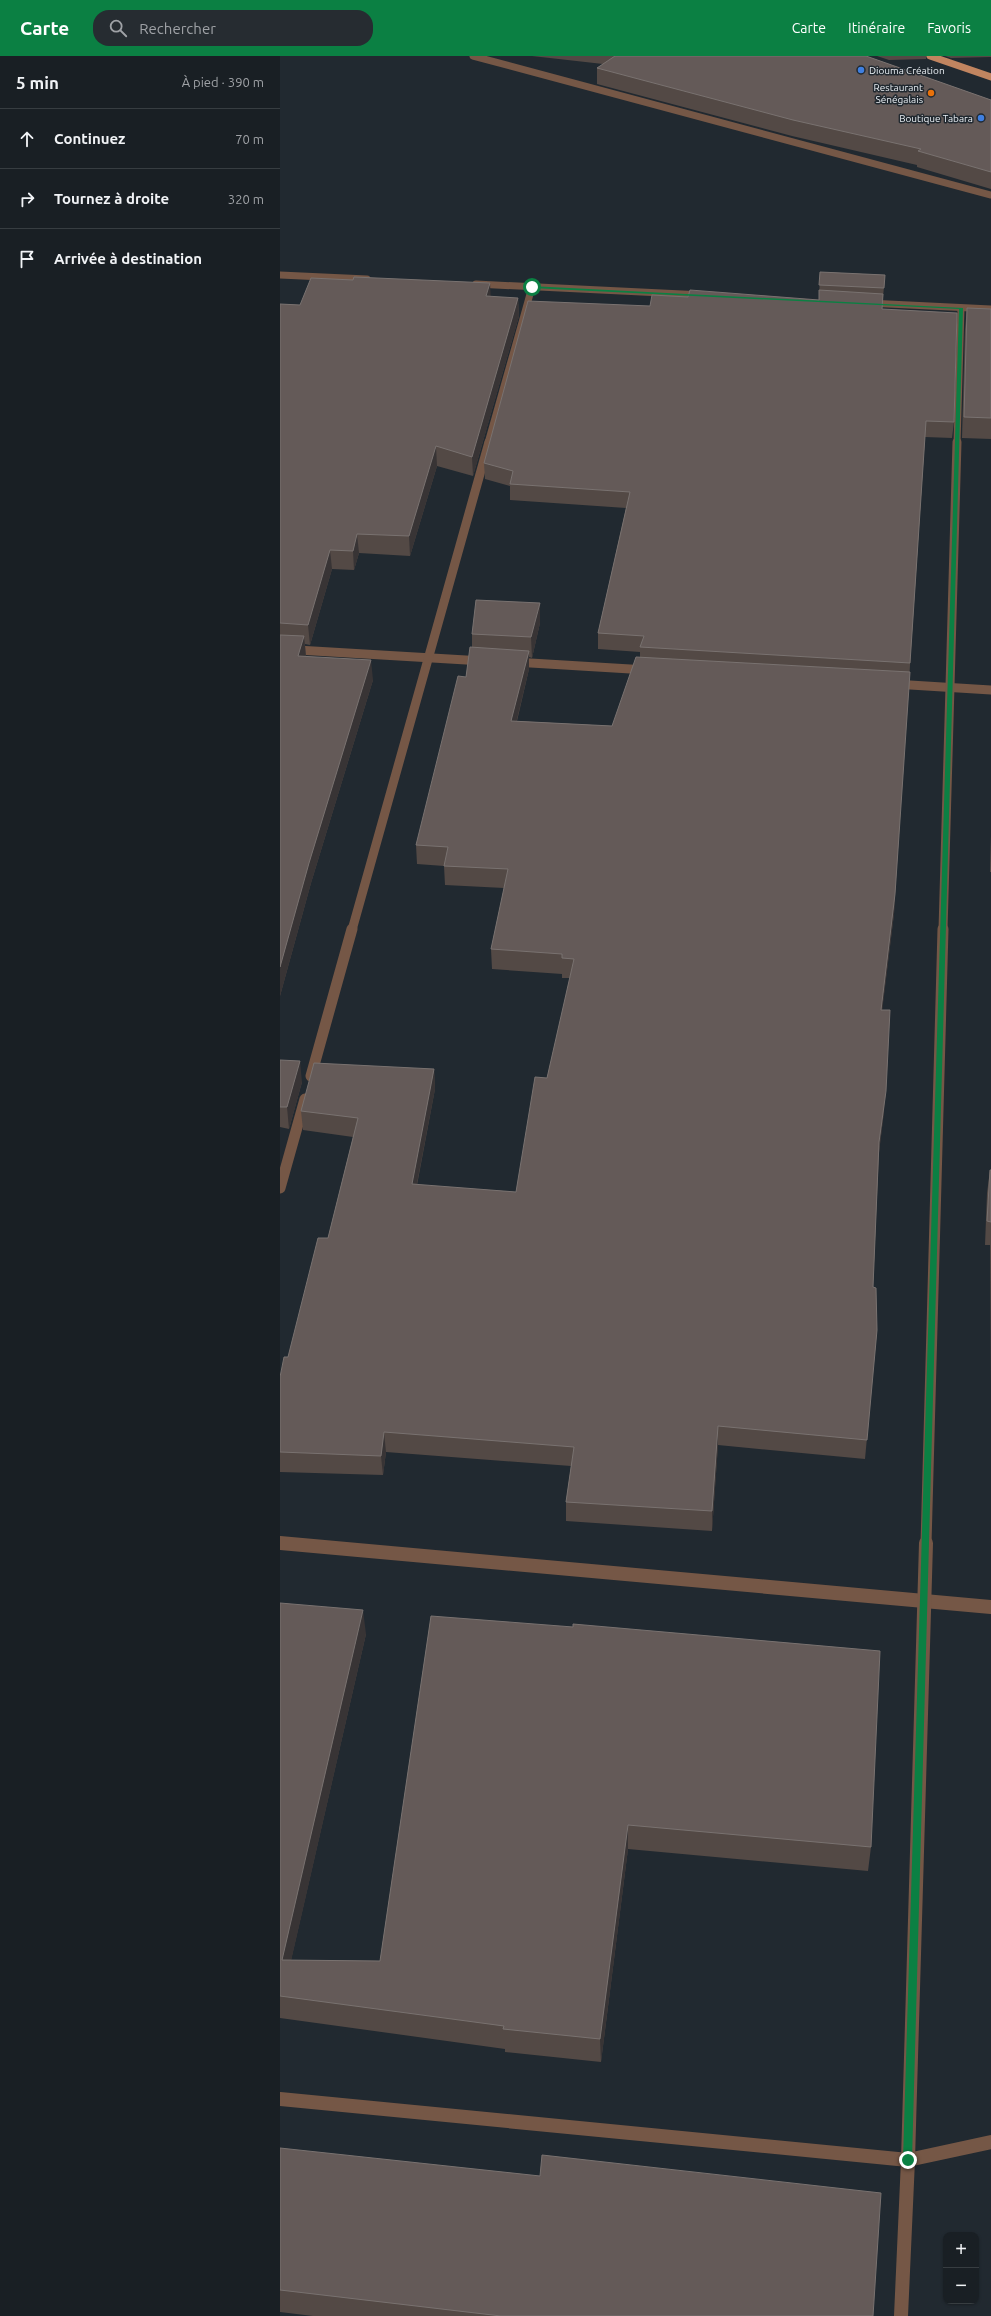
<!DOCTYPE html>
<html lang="fr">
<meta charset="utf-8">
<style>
:root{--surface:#191f24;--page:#262c31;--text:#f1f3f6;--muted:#9fa2a6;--line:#373d41;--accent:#0b8043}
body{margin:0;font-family:Ubuntu,sans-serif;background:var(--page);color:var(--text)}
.controls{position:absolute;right:12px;bottom:12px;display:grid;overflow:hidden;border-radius:8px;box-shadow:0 1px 3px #0004}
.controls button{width:36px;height:36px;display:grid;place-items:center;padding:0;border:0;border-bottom:1px solid var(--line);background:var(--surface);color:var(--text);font:20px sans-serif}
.stop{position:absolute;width:12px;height:12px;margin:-9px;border:3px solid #0b8043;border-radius:50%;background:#fff}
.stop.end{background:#0b8043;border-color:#fff;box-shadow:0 1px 4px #0008}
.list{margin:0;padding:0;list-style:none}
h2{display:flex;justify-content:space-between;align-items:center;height:52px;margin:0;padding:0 16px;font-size:17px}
h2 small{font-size:13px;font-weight:400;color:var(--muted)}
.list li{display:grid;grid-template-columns:26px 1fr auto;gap:12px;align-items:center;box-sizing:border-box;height:60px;padding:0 16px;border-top:1px solid var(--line)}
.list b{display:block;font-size:15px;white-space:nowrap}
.list em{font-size:13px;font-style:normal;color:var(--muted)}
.icon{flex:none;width:22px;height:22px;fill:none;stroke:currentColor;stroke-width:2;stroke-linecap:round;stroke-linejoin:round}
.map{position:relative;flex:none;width:711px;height:2260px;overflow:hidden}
header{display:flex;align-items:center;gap:24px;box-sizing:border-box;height:56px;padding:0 20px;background:var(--accent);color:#fff}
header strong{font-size:19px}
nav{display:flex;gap:22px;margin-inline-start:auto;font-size:14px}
.search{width:280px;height:36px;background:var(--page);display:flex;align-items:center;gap:10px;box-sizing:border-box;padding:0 14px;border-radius:16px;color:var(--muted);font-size:15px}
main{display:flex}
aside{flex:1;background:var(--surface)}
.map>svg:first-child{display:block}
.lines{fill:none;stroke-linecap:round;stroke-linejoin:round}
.service{stroke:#755746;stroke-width:14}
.minor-far3{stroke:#755746;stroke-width:7}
.minor-far2{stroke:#755746;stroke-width:9}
.minor-far1{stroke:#755746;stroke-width:11}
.minor{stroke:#755746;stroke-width:14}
.primary{stroke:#c18560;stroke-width:7}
.wall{fill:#534945}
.shaded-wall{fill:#383435}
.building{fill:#645a58;stroke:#797270}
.route{fill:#0b8043}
.shop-dot{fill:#3f7fe0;stroke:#212930;stroke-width:1.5}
.food-dot{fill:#e8710a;stroke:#212930;stroke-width:1.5}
.labels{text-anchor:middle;stroke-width:3;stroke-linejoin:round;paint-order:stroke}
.far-poi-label{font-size:10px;fill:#eaeff4;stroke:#212930;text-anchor:end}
</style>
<header>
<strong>Carte</strong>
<div class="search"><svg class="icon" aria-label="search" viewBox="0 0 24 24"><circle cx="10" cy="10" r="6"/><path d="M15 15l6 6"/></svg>Rechercher</div>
<nav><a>Carte</a><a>Itinéraire</a><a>Favoris</a></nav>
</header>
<main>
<aside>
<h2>5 min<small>À pied · 390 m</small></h2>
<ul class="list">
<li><svg class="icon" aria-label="ahead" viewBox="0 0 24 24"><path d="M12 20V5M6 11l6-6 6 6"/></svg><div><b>Continuez</b></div><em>70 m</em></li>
<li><svg class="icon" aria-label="right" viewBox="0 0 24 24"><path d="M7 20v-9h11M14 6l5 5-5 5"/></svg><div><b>Tournez à droite</b></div><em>320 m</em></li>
<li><svg class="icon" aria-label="arrive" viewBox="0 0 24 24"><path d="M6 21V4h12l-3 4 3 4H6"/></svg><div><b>Arrivée à destination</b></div></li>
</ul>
</aside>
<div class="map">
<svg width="711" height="2260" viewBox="0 0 711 2260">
<rect width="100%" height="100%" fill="#212930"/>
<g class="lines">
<!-- service -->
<path class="service" d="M 628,2104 L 711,2086"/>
<!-- minor-far3 -->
<g class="minor-far3">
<path d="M 193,0 L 711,139"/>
<path d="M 0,219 L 87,223"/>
<path d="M 196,228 L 423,239"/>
<path d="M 588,247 L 711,253"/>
<path d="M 208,387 L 252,231"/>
<path d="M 677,387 L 681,252"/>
</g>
<!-- minor-far2 -->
<g class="minor-far2">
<path d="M 0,593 L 203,605"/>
<path d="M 234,606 L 367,614"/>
<path d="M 614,628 L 711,634"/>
<path d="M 72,874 L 209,386"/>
<path d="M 663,874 L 677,386"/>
</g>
<!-- minor-far1 -->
<g class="minor-far1">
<path d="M 31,1020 L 72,873"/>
<path d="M 0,1132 L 25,1043"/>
<path d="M 0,1487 L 6,1488"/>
<path d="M 646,1488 L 663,873"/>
</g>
<!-- minor -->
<g class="minor">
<path d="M 0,1487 L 711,1551"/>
<path d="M 0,2043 L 628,2104"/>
<path d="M 621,2260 L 628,2104 L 646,1487"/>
</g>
<!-- primary -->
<path class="primary" d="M 650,0 L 711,21"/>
</g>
<!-- wall -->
<g class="wall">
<path d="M 252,0 L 586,0 L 711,44 L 711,133 L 637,111 L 637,109 L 512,80 L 317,28 L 317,12 L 323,8 Z"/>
<path d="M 597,0 L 646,0 L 646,3 L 609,4 Z"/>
<path d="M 665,0 L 711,0 L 711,1 L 671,2 Z"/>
<path d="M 540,216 L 605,219 L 602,253 L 674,366 L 672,382 L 645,381 L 615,838 L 614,858 L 602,954 L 604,1055 L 599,1096 L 593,1231 L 597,1274 L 585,1403 L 438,1389 L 432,1475 L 286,1465 L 286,1446 L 291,1410 L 106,1396 L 103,1419 L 0,1416 L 0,1321 L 8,1301 L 48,1182 L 73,1081 L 23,1074 L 21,1055 L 154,1013 L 155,1033 L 137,1129 L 236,1136 L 267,1022 L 290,922 L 282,922 L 282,918 L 212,913 L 211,893 L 224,832 L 165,829 L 164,810 L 137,808 L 136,789 L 186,621 L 192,592 L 192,578 L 260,567 L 252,602 L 249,601 L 249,613 L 237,665 L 332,670 L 360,601 L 360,596 L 318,593 L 318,577 L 346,452 L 230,444 L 230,430 L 205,423 L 204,407 L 370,250 L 408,241 L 539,244 Z"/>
<path d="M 211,241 L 238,242 L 239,260 L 193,420 L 157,410 L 130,500 L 79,497 L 74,514 L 52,513 L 30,589 L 25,588 L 26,601 L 93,624 L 31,827 L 0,940 L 0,248 L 20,249 Z"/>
<path d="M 687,252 L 711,253 L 711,383 L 682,382 L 685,273 Z"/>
<path d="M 711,779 L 711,816 L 710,816 Z"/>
<path d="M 0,1004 L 22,1026 L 9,1073 L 0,1071 Z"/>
<path d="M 710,1114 L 711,1114 L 711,1329 L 710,1189 L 705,1189 L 707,1137 Z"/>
<path d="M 0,1547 L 86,1578 L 11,1904 L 100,1905 L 151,1560 L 591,1791 L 588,1815 L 348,1793 L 321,2006 L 225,1996 L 225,1993 L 0,1962 Z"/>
<path d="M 0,2092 L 593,2260 L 33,2260 L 0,2256 Z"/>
</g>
<!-- shaded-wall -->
<g class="shaded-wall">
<path d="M 210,227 L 211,246 L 206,240 Z"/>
<path d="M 238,242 L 239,260 L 193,420 L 192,401 Z"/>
<path d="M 156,390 L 157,410 L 130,500 L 129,480 Z"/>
<path d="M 77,478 L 79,497 L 74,514 L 73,495 Z"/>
<path d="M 50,494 L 52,513 L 30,589 L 28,569 Z"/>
<path d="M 260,547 L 260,567 L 252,602 L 251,581 Z"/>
<path d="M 24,580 L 26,601 L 18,600 Z"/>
<path d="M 249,595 L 249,613 L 232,684 L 231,665 Z"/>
<path d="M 91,604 L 93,624 L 31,827 L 0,940 L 0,911 L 29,807 Z"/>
<path d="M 615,838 L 614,858 L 600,973 L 601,954 Z"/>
<path d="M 20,1005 L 22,1026 L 9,1073 L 7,1051 Z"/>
<path d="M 154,1013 L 155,1033 L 133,1148 L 132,1128 Z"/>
<path d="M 606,1035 L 604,1055 L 598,1106 L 599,1086 Z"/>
<path d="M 438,1370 L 438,1389 L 432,1475 L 432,1455 Z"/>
<path d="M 104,1376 L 106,1396 L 103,1419 L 101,1400 Z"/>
<path d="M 83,1554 L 86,1578 L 6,1927 L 2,1904 Z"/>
<path d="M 348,1769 L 348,1793 L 321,2006 L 320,1983 Z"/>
</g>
<!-- building -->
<g class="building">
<path d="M 335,0 L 586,0 L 711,44 L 711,116 L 638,95 L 641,93 L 513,64 L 317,12 Z"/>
<path d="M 540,216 L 605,219 L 604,232 L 539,229 Z"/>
<path d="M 74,221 L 210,227 L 206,240 L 238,242 L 192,401 L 156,390 L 129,480 L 77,478 L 73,495 L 50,494 L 28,569 L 0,567 L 0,248 L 20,249 L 31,222 L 73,224 Z"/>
<path d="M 410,234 L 539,244 L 539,234 L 603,238 L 602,253 L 677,257 L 674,366 L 646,365 L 630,607 L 360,591 L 364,580 L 318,577 L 350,436 L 230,428 L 233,415 L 204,407 L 248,245 L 370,250 L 372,239 L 408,241 Z"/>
<path d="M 687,252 L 711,253 L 711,362 L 684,361 Z"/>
<path d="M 196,544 L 260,547 L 251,581 L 192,578 Z"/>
<path d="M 0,579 L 24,580 L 18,600 L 91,604 L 29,807 L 0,911 Z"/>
<path d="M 190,591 L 249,595 L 231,665 L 332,670 L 356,601 L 630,616 L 615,838 L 601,954 L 610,954 L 606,1035 L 599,1086 L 593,1231 L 596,1232 L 597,1274 L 587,1384 L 438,1370 L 432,1455 L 286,1446 L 294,1391 L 104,1376 L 101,1400 L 0,1396 L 0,1321 L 4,1301 L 8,1301 L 38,1182 L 48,1182 L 78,1062 L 21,1055 L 34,1007 L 154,1013 L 132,1128 L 236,1136 L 255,1021 L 267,1022 L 294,903 L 282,902 L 282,898 L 211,893 L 228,813 L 164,810 L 168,791 L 136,789 L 178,620 L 186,621 Z"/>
<path d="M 0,1004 L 20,1005 L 7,1051 L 0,1051 Z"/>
<path d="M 710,1114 L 711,1114 L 711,1166 L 707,1165 Z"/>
<path d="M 0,1547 L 83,1554 L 2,1904 L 100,1905 L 151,1560 L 293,1571 L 293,1568 L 600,1595 L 591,1791 L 348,1769 L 320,1983 L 223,1973 L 224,1970 L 0,1940 Z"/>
<path d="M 0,2092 L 260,2120 L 262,2099 L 601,2137 L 593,2260 L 221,2260 L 0,2234 Z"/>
</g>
<!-- route -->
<path class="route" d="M 250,230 L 683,252 L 632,2104 L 628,2108 L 623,2104 L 679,253 L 252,232 Z"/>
<!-- markers -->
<g class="shop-dot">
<circle cx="581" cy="14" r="4"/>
<circle cx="701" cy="62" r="4"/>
</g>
<circle class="food-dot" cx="651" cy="37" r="4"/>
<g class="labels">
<!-- far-poi labels -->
<g class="far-poi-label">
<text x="589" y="18" text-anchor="start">Diouma Création</text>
<text x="643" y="35">Restaurant<tspan x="643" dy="12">Sénégalais</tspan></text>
<text x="693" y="66">Boutique Tabara</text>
</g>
</g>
</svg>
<div class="controls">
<button>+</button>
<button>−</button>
</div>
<div class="stop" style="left:252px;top:231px"></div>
<div class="stop end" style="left:628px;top:2104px"></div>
</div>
</main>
